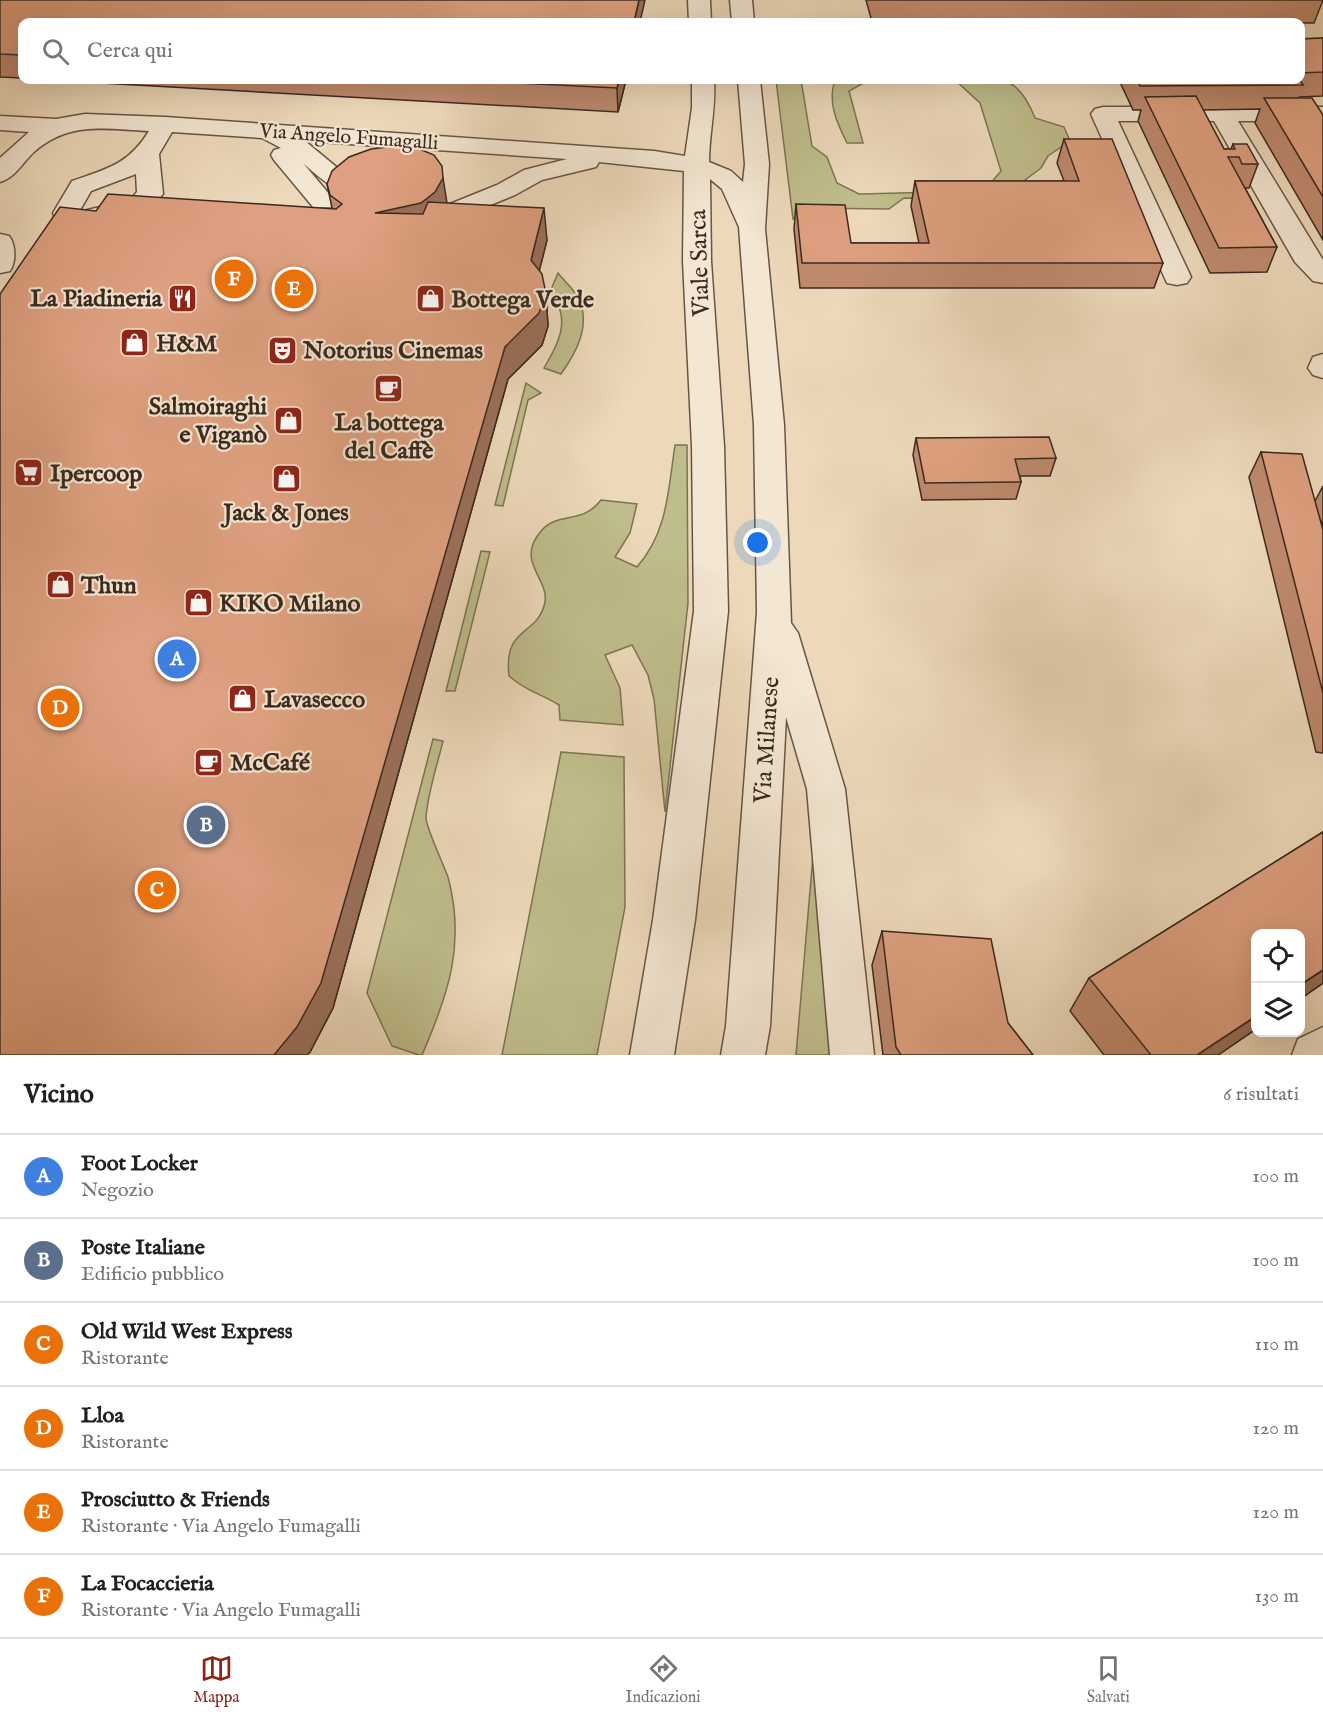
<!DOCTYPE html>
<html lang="it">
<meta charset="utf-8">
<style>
:root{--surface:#fff;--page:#f6f6f6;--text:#202124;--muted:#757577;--line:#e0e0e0;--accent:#8f2418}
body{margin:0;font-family:"IM FELL English",serif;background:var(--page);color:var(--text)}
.controls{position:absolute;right:18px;bottom:18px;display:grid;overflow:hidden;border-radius:12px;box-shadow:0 6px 24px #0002}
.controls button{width:54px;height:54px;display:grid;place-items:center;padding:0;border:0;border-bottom:2px solid var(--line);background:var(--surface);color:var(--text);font:30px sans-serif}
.you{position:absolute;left:758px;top:543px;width:21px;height:21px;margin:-15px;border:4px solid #fff;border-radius:50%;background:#1a73e8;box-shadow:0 0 0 9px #1a73e833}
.badge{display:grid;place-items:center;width:39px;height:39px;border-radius:50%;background:var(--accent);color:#fff;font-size:20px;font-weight:700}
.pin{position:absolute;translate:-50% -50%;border:3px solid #fff;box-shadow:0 2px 6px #0006}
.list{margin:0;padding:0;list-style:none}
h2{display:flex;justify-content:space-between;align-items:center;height:78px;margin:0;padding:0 24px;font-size:26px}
h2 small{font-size:20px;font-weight:400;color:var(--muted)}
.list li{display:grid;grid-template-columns:39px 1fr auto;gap:18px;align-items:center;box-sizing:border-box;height:84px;padding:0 24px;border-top:2px solid var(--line)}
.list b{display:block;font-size:22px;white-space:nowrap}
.list p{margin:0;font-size:20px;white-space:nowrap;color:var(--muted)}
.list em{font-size:20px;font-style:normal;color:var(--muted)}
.icon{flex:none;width:33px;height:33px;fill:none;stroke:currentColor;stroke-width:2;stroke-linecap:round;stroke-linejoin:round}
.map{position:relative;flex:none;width:1323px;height:1055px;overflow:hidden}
.search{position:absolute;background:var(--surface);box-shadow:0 6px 24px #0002;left:18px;right:18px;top:18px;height:66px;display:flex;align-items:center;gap:15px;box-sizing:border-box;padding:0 21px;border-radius:12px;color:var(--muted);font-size:22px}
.sheet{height:582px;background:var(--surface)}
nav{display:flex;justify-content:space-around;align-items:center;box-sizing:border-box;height:84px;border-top:2px solid var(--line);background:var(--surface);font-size:16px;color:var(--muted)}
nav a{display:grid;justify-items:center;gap:3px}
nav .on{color:var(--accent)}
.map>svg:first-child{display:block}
.green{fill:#bfbd8b;stroke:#7c7355;stroke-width:1.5}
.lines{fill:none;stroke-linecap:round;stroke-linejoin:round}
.minor-casing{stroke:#675546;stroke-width:3}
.minor{fill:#f3e6d2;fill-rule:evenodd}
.wall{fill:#bf8a6e;stroke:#3a291f;stroke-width:1.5}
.shaded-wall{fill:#9b705a;stroke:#3a291f;stroke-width:1.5}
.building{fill:#dea080;stroke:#3a291f;stroke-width:1.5}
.labels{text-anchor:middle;stroke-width:4.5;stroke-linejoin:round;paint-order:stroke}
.far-street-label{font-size:20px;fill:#3a291f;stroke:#f3e6d2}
.street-label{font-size:24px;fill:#3a291f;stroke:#f3e6d2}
.poi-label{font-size:24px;font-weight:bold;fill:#3a291f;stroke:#f3e6d2;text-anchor:start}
</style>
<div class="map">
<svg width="1323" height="1055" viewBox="0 0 1323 1055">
<rect width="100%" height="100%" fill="#edd9ba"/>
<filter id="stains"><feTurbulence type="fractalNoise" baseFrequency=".00333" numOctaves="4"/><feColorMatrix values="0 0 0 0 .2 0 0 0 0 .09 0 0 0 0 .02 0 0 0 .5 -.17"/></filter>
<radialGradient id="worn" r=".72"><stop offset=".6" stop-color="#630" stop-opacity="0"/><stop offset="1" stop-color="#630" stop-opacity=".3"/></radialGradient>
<!-- green -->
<g class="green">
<path d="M 776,80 L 801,80 L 812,146 L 827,157 L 837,183 L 859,194 L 984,191 L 1001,171 L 980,103 L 955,80 C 998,80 1016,70 1035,118 L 1064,127 L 1070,141 L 1048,156 L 1041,168 L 1000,199 L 904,198 L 889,209 L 806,208 L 793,219 Z"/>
<path d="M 835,80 L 881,80 L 869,80 L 849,91 L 863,143 L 847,143 C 837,123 827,102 835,80 Z"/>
<path d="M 558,273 C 564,281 575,290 579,299 C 591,326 576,353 561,374 L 544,368 C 559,342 572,319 550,292 Z"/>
<path d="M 526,383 L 541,393 L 528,400 L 503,506 L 495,505 Z"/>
<path d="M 675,445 L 687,445 L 688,603 L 665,812 L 654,699 L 648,675 L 632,645 L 605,655 L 620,688 L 623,725 L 560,720 L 559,705 C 540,693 527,692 509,676 C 503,625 538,637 545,602 C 549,578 514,561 542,530 C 559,511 582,525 601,500 L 637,504 L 630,533 L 615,557 L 637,567 C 668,531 668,491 675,445 Z"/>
<path d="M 481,551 L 490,552 L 455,691 L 446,691 Z"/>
<path d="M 433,739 L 443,741 C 437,766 428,792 426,817 C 425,826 444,865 448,877 C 466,944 448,995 422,1055 L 419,1055 L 392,1046 L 367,993 Z"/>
<path d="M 561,752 L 624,757 L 625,907 L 597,1055 L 502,1055 Z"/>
<path d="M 813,856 L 818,857 L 839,1055 L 796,1055 Z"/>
</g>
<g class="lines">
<defs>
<g id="minor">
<path d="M 688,0 L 710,0 L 711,22 L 689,22 Z"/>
<path d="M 730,0 L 752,0 L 754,22 L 732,22 Z"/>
<path d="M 692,80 L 714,80 C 716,108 709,134 709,162 L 731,171 L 743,182 L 745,164 L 738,80 L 760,80 L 769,164 L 765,229 L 784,425 L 791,623 L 798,633 L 845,789 L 874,1055 L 830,1055 L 807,789 L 786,717 L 770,1026 L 765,1055 L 721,1055 L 726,1026 L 757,612 L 754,425 L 739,227 L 722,189 L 710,179 L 711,261 L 724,446 L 728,611 L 695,920 L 674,1055 L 630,1055 L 653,920 L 694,611 L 692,446 L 683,261 L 684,171 L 599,162 L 596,167 L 542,180 L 515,195 L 449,222 L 440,220 L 436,214 L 440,208 L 497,185 L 524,170 L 567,159 L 305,141 L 346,175 L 371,178 L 375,183 L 371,188 C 338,197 326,183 303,163 L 345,213 L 341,219 L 332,221 L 323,219 L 274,160 L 271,155 L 274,150 L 281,148 L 262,138 L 172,132 L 159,154 L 163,194 L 148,210 L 69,231 L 60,229 L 53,213 L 72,181 C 107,169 129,164 149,131 C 106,129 69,121 34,152 C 23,162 15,178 0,182 L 0,158 L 29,132 L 0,130 L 0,116 L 56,119 L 85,114 L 165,117 L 654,151 L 685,156 L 692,108 ZM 136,174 L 137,192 L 130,200 L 79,212 L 91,191 Z"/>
<path d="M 1103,107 L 1323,107 L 1323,121 L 1238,121 L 1323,260 L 1323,283 L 1313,281 L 1295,262 L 1214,121 L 1118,121 L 1191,277 L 1187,283 L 1177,285 L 1167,283 L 1091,114 L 1095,109 Z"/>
<path d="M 0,234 L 9,236 C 16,245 16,262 10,271 L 0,273 Z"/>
<path d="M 1323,354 L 1323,378 L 1313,375 L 1308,368 L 1313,357 Z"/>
<path d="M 1323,1027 L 1323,1055 L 1292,1055 L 1298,1039 Z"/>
</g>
</defs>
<!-- minor casing -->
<use href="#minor" class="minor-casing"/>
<!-- minor -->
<use href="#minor" class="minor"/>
</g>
<!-- wall -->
<g class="wall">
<path d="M 0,0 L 22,22 L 22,78 L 0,77 Z"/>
<path d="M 866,0 L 1323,0 L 1314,23 L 1300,23 L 872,22 Z"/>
<path d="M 1323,38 L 1323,96 L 1299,97 L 1298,98 L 1323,115 L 1323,240 L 1255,123 L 1260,109 L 1203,110 L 1224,149 L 1231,149 L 1233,144 L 1258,164 L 1249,188 L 1245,188 L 1277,247 L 1267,272 L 1210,273 L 1138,121 L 1141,110 L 1133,110 L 1119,80 L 1300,80 L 1300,39 Z"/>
<path d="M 46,80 L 626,80 L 618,112 Z"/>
<path d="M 1064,139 L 1163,263 L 1154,288 L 800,288 L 794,229 L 796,204 L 851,243 L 919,243 L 911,206 L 915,181 L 1064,181 L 1057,163 Z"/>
<path d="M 327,184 L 447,203 L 547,240 L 539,271 L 546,294 L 548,326 L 542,345 L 508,379 L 333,1008 L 310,1052 L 96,211 L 332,208 Z"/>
<path d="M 916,438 L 1056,458 L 1050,476 L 1020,476 L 1021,482 L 1016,499 L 922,500 L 913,455 Z"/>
<path d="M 1261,452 L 1315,501 L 1323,486 L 1323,526 L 1320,519 L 1323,530 L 1323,753 L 1316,752 L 1249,477 Z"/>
<path d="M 1323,832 L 1323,983 L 1300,999 L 1300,933 L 1256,933 L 1256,1029 L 1218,1055 L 1104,1055 L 1070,1011 L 1089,978 Z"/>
<path d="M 882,931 L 1008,1023 L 1033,1055 L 883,1055 L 872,965 Z"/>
</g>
<!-- shaded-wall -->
<g class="shaded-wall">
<path d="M 639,0 L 645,0 L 640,22 L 634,22 Z"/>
<path d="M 619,80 L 626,80 L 618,112 L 617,88 Z"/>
<path d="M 443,178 L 448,209 L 440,223 L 375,213 Z"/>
<path d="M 544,208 L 547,240 L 534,292 L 531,260 Z"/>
<path d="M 546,294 L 548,326 L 542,345 L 508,379 L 333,1008 L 310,1052 L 307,1055 L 274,1055 L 505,347 Z"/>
<path d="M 1323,970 L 1323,983 L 1300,999 L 1300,985 Z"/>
<path d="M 1256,1016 L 1256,1029 L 1218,1055 L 1197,1055 Z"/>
</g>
<!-- building -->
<g class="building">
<path d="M 0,0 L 639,0 L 634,22 L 22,22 L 22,55 L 0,54 Z"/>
<path d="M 1323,38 L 1323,72 L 1300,73 L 1300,39 Z"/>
<path d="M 461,80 L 619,80 L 617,88 Z"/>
<path d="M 1137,80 L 1300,80 L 1303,85 L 1140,86 Z"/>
<path d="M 1196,96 L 1224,149 L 1235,149 L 1233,144 L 1247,144 L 1258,164 L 1242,164 L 1239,157 L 1228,157 L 1277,247 L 1219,248 L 1145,97 Z"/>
<path d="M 1264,98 L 1312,98 L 1323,115 L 1323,197 Z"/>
<path d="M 1064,139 L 1112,139 L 1163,263 L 802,263 L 796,204 L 845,205 L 851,243 L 929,243 L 915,181 L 1079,181 Z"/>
<path d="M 395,146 L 417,148 L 434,155 L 442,166 L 443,178 L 435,192 L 421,203 L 375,213 L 423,214 L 428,202 L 544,208 L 531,260 L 542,274 L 546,294 L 539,313 L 505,347 L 321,983 L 297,1027 L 274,1055 L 0,1055 L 0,294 L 60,207 L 96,211 L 108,194 L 336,209 L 342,204 L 330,195 L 327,184 L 332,171 L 349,157 L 371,149 Z"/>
<path d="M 1049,437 L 1056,458 L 1015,459 L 1021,482 L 925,483 L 916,438 Z"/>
<path d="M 1261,452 L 1302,454 L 1323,530 L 1323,693 Z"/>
<path d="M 1323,832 L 1323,970 L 1300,985 L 1300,933 L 1256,933 L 1256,1016 L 1197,1055 L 1151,1055 L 1089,978 Z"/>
<path d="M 882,931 L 991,939 L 1008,1023 L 1033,1055 L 901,1055 L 896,1047 Z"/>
</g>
<!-- icons -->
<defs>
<symbol id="restaurant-square" viewBox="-11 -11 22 22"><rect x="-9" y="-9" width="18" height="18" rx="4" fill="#8f2418" stroke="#f3e6d2"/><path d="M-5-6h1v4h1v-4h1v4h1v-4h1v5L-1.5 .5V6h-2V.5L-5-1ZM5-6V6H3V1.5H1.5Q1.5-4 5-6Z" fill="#fff"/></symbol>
<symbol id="shop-square" viewBox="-11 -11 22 22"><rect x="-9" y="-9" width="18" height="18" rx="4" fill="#8f2418" stroke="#f3e6d2"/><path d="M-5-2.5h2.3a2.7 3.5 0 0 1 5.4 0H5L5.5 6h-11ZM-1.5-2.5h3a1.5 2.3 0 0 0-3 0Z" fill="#fff"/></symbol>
<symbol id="theatre-square" viewBox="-11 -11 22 22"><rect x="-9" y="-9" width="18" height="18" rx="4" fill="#8f2418" stroke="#f3e6d2"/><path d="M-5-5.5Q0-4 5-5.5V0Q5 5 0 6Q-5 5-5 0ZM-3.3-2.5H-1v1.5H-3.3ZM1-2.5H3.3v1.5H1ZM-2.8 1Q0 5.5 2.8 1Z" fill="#fff"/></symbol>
<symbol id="cafe-square" viewBox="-11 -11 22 22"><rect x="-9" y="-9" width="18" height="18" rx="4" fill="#8f2418" stroke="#f3e6d2"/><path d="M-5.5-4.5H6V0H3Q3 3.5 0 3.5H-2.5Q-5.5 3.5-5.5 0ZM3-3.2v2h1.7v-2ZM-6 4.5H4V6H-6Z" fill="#fff"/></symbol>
<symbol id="supermarket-square" viewBox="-11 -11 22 22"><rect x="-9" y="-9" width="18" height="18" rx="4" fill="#8f2418" stroke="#f3e6d2"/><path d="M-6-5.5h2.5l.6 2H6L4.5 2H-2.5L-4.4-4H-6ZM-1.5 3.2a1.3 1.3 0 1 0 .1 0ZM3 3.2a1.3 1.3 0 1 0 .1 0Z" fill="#fff"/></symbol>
</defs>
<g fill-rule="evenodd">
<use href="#restaurant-square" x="166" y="282" width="33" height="33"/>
<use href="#shop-square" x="414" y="282" width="33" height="33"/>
<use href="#shop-square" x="118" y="326" width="33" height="33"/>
<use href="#theatre-square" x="266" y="334" width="33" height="33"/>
<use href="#cafe-square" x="372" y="372" width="33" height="33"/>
<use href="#shop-square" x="272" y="404" width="33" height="33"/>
<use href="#supermarket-square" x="12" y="456" width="33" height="33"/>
<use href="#shop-square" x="270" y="462" width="33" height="33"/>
<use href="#shop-square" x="44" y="568" width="33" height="33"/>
<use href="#shop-square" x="182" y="586" width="33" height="33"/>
<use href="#shop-square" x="226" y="682" width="33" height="33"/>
<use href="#cafe-square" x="192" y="746" width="33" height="33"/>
</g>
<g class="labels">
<!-- far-street labels -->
<g class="far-street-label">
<text transform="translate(349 136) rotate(4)" y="7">Via Angelo Fumagalli</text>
</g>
<!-- street labels -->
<g class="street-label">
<text transform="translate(699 263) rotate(-92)" y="8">Viale Sarca</text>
<text transform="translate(766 740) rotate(-86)" y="8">Via Milanese</text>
</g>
<!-- poi labels -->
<g class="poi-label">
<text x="162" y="306" text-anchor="end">La Piadineria</text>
<text x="451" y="307">Bottega Verde</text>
<text x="156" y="351">H&amp;M</text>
<text x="303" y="358">Notorius Cinemas</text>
<text x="267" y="414" text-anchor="end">Salmoiraghi<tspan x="267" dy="28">e Viganò</tspan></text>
<text x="389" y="430" text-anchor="middle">La bottega<tspan x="389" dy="28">del Caffè</tspan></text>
<text x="50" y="481">Ipercoop</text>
<text x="286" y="520" text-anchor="middle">Jack &amp; Jones</text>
<text x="81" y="593">Thun</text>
<text x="219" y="611">KIKO Milano</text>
<text x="264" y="707">Lavasecco</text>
<text x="230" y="770">McCafé</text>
</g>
</g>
<rect width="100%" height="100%" filter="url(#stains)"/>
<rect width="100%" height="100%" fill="url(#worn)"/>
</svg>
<div class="controls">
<button><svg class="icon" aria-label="locate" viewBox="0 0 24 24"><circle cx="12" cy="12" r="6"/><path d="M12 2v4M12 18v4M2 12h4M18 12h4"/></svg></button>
<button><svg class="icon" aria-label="layers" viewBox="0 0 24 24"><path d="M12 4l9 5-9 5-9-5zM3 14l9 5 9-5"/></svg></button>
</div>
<div class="you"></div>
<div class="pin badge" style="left:177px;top:659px;background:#3f7fe0">A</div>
<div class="pin badge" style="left:206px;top:825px;background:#5c6f8a">B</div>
<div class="pin badge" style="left:157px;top:890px;background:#e8710a">C</div>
<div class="pin badge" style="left:60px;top:708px;background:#e8710a">D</div>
<div class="pin badge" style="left:294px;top:289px;background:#e8710a">E</div>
<div class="pin badge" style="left:234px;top:279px;background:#e8710a">F</div>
<div class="search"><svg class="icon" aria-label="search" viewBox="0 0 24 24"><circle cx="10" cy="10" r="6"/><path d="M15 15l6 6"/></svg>Cerca qui</div>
</div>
<section class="sheet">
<h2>Vicino<small>6 risultati</small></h2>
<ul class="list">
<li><span class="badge" style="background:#3f7fe0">A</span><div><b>Foot Locker</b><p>Negozio</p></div><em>100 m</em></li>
<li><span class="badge" style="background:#5c6f8a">B</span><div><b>Poste Italiane</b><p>Edificio pubblico</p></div><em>100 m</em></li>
<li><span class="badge" style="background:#e8710a">C</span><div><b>Old Wild West Express</b><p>Ristorante</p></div><em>110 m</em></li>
<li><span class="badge" style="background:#e8710a">D</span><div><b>Lloa</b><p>Ristorante</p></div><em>120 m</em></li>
<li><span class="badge" style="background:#e8710a">E</span><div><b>Prosciutto &amp; Friends</b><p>Ristorante · Via Angelo Fumagalli</p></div><em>120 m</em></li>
<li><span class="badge" style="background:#e8710a">F</span><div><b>La Focaccieria</b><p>Ristorante · Via Angelo Fumagalli</p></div><em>130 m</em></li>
</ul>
</section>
<nav>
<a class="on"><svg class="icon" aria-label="map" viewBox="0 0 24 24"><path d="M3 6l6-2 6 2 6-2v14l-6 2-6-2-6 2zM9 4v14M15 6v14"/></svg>Mappa</a>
<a><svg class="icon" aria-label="directions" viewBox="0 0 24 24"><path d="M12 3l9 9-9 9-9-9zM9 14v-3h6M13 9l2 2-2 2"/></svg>Indicazioni</a>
<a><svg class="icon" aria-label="saved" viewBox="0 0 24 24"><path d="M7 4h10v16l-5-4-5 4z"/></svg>Salvati</a>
</nav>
